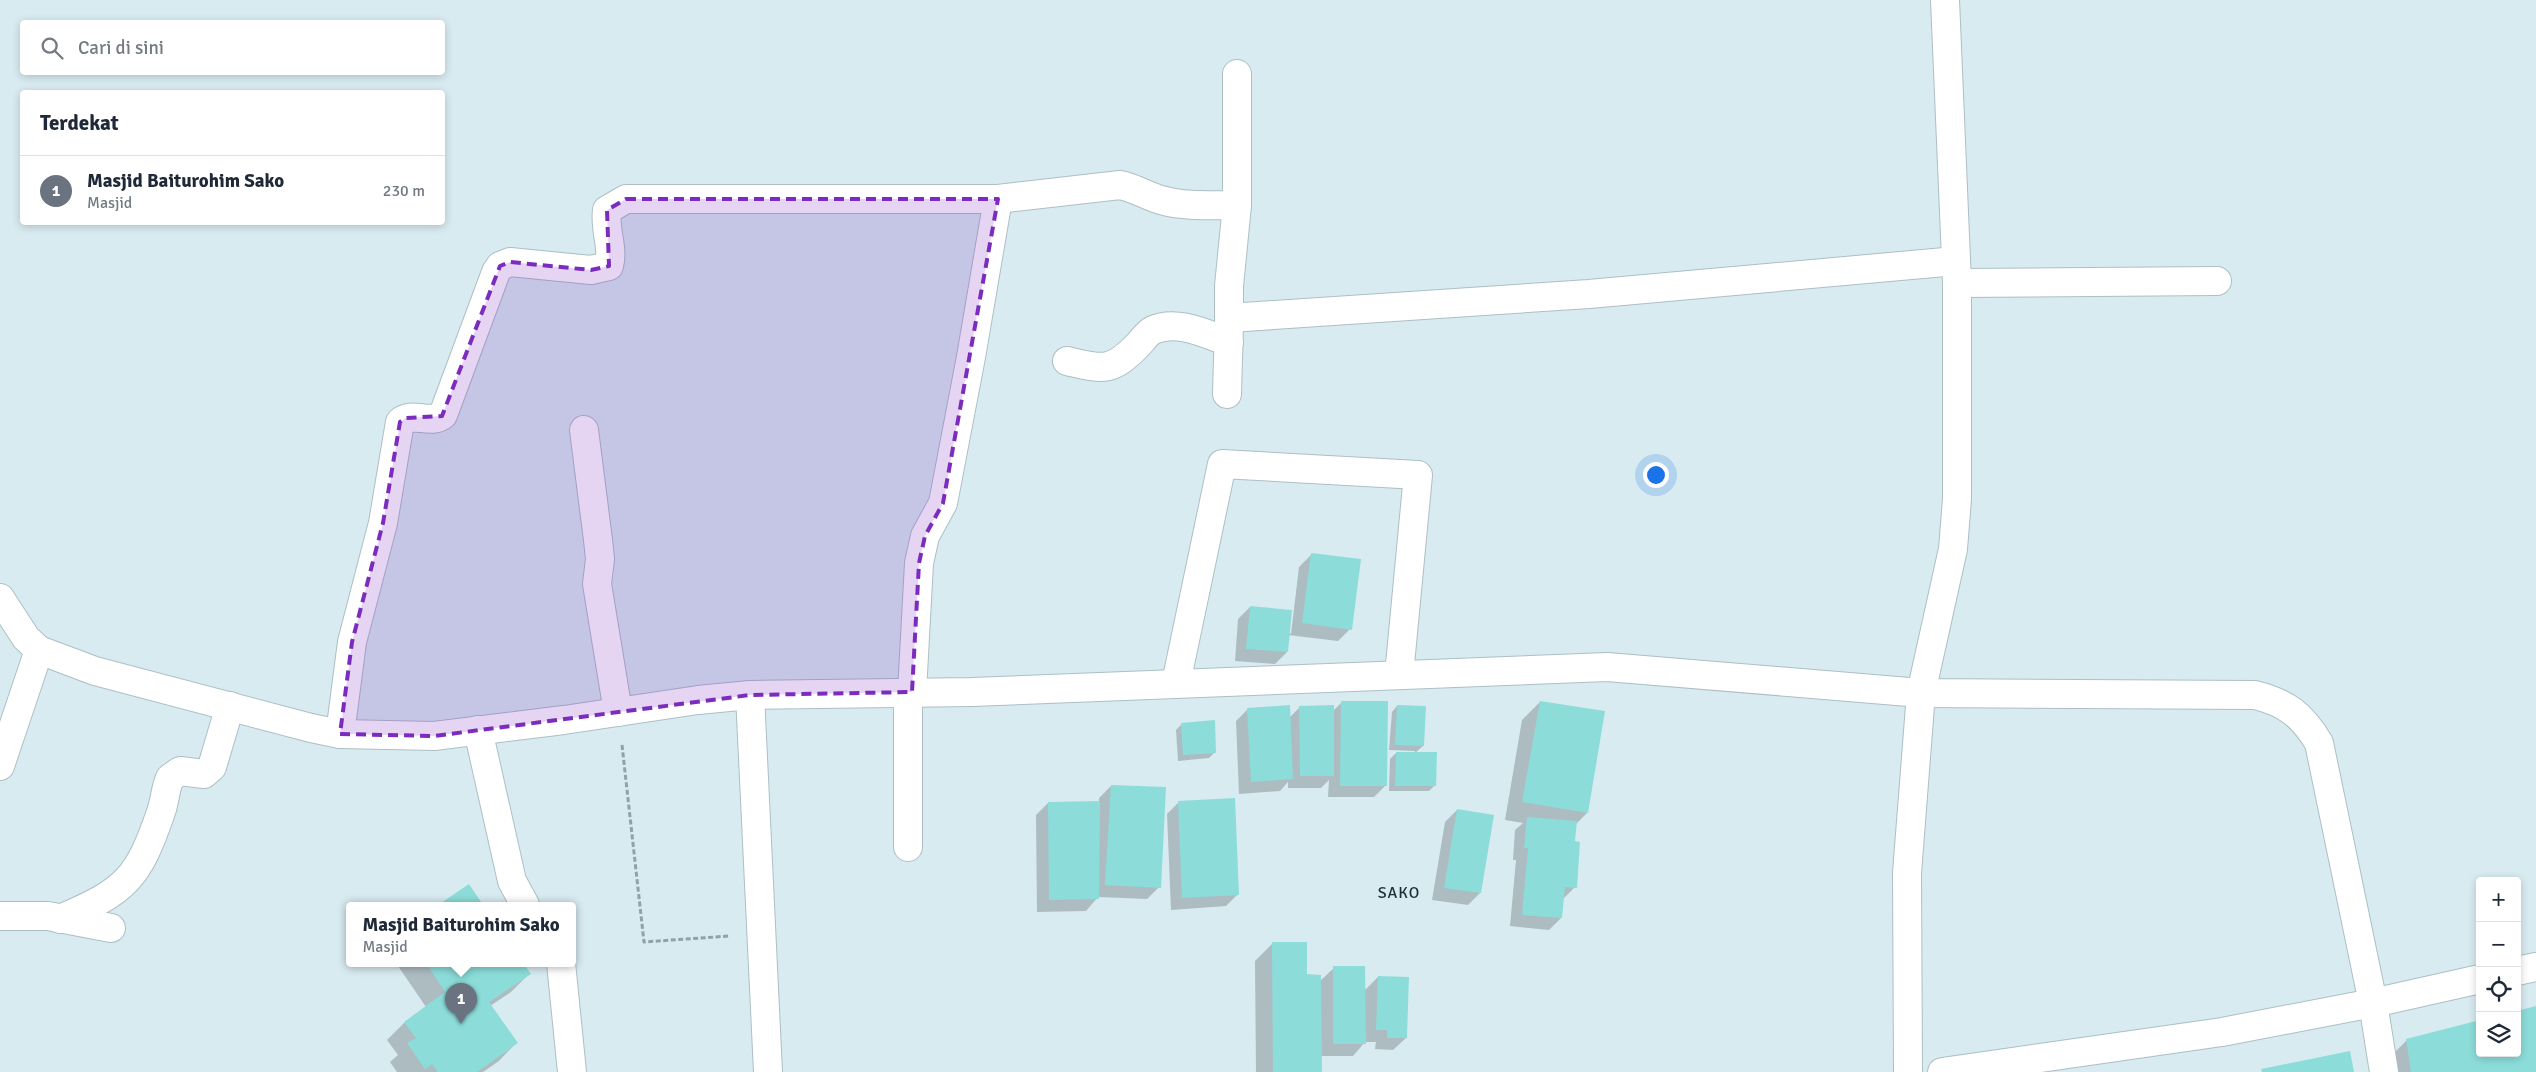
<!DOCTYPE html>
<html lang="id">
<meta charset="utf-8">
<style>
:root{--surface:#fff;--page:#f2f2f3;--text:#1f2937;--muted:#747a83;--line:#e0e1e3;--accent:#1a73e8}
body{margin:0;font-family:Signika,sans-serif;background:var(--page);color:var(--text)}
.controls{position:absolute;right:15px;bottom:15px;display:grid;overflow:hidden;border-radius:5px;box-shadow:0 2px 8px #0003}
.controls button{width:45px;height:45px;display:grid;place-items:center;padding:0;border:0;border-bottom:1px solid var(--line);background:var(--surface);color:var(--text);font:25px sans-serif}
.you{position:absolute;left:1655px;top:474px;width:18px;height:18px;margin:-12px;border:4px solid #fff;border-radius:50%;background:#1a73e8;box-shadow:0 0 0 8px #1a73e833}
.badge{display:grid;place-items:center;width:32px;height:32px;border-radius:50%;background:var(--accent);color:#fff;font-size:16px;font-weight:700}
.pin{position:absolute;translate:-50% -41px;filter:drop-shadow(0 1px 2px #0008)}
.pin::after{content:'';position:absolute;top:26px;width:18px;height:15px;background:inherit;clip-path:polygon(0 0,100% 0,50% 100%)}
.popup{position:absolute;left:346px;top:902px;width:230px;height:65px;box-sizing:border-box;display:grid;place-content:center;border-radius:5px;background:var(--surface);filter:drop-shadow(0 1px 4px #0005);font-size:16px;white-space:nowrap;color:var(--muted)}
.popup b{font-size:19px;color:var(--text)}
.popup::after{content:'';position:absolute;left:50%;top:100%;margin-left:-10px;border:10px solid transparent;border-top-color:var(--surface)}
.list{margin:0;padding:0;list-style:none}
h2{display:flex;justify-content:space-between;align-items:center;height:65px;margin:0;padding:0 20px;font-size:21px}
h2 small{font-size:16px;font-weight:400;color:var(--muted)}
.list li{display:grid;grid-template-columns:32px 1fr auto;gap:15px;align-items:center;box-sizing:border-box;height:70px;padding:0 20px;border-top:1px solid var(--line)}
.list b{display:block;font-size:19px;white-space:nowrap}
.list p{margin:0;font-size:16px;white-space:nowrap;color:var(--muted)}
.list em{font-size:16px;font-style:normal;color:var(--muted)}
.icon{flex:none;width:28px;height:28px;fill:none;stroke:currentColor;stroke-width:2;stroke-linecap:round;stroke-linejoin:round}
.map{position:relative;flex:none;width:2536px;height:1072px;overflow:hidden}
.search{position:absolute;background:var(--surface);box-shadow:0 2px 8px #0003;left:20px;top:20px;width:425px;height:55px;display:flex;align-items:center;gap:12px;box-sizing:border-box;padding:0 18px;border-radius:5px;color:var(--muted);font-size:19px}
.panel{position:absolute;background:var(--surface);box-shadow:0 2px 8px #0003;left:20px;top:90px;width:425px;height:135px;border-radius:5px}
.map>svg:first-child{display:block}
.shadow{fill:#0003}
.building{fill:#8cddda}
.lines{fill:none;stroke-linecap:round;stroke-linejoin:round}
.minor-casing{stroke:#adbfc5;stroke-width:30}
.secondary-casing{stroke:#adbfc5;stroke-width:30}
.path{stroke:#92a1a5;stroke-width:3;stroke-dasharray:5 2.5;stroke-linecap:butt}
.minor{stroke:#fff;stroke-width:28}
.secondary{stroke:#fff;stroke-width:28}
.marked{fill:#7b2cbf;fill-opacity:0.2;stroke:#7b2cbf;stroke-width:4;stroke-dasharray:10 6;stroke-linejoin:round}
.labels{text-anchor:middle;stroke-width:5;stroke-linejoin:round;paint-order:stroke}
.quarter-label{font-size:16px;letter-spacing:1px;fill:#1e2e32;stroke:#d8ebf1}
</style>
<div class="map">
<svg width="2536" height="1072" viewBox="0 0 2536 1072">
<rect width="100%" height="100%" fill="#d8ebf1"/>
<!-- shadow -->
<g class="shadow">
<path d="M 1311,555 L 1350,629 L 1338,641 L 1288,635 L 1287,652 L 1275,664 L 1235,661 L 1238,619 L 1250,607 L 1291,634 L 1299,567 Z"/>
<path d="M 1342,702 L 1386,785 L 1374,797 L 1328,797 L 1329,780 L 1321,788 L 1288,788 L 1288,782 L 1280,791 L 1239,794 L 1236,721 L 1248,709 L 1289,718 L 1300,707 L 1333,711 Z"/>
<path d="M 1540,702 L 1587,813 L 1576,824 L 1574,843 L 1575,887 L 1563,899 L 1561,918 L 1549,930 L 1510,926 L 1516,860 L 1513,860 L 1515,830 L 1523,823 L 1505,820 L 1522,720 Z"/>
<path d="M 1397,706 L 1423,746 L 1415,753 L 1415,751 L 1389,750 L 1392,712 Z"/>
<path d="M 1182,724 L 1215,752 L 1209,758 L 1178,761 L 1176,730 Z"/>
<path d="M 1396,753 L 1435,785 L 1429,791 L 1389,791 L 1390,759 Z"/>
<path d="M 1111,786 L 1159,887 L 1147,899 L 1098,897 L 1086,911 L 1037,912 L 1036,815 L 1048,803 L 1099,803 L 1099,798 Z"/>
<path d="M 1179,802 L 1238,894 L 1226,906 L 1171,910 L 1167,814 Z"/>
<path d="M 1457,810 L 1480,893 L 1468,905 L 1432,900 L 1445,822 Z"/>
<path d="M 1273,943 L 1305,976 L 1320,981 L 1334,968 L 1364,991 L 1378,977 L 1406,1038 L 1393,1050 L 1375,1049 L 1376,1042 L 1365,1042 L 1353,1056 L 1321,1056 L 1321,1072 L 1256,1072 L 1255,961 Z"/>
<path d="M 396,963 L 521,963 L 529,974 L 511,992 L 490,1006 L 516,1043 L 499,1061 L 483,1072 L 397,1072 L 390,1062 L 398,1055 L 387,1040 L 404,1023 L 426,1007 Z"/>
<path d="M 2536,1007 L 2536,1072 L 2391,1072 L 2389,1058 L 2407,1040 L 2480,1053 L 2517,1053 Z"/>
</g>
<!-- building -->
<g class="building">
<path d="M 1311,553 L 1361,559 L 1352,630 L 1302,623 Z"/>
<path d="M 1250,606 L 1292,610 L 1288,652 L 1246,649 Z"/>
<path d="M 1341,701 L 1388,701 L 1387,786 L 1340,786 Z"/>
<path d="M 1540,701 L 1605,711 L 1588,813 L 1522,802 Z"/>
<path d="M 1290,705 L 1293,779 L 1251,782 L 1247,708 Z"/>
<path d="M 1334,705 L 1334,776 L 1300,776 L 1299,706 Z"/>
<path d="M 1397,705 L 1426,706 L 1424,746 L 1395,745 Z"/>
<path d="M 1215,720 L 1216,753 L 1183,755 L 1181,723 Z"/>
<path d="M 1396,752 L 1437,752 L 1436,786 L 1395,786 Z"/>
<path d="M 1111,785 L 1166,787 L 1161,888 L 1105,885 Z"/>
<path d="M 1235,798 L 1239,895 L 1182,898 L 1178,801 Z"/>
<path d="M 1100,801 L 1099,899 L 1049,900 L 1048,802 Z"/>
<path d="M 1457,809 L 1494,815 L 1481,893 L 1444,888 Z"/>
<path d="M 1527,817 L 1577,821 L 1575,841 L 1580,842 L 1577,888 L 1565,887 L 1562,918 L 1522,915 L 1528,848 L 1524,848 Z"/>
<path d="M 469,884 L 483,905 L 438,905 Z"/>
<path d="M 1272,942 L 1307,942 L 1307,974 L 1321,975 L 1322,1072 L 1273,1072 Z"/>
<path d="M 426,963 L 523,963 L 531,974 L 489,1002 L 518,1043 L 477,1072 L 438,1072 L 432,1064 L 425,1069 L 407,1043 L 416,1038 L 404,1022 L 445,992 Z"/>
<path d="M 1333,966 L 1365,966 L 1366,1044 L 1333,1044 Z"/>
<path d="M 1378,976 L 1409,977 L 1407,1038 L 1387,1038 L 1387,1030 L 1376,1030 Z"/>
<path d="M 2536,1006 L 2536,1072 L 2411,1072 L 2406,1039 L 2480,1020 L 2480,1053 L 2517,1053 L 2517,1011 Z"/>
<path d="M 2350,1051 L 2354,1072 L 2262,1072 L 2261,1069 Z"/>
</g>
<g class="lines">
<defs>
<g id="minor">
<path d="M 1237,205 L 1237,74"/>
<path d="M 1957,283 L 2217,281"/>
<path d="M 1067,361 C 1103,369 1110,373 1137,346 C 1142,341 1147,333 1153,330 C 1177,319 1206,334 1229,342"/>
<path d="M 1227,394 L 1229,324"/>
<path d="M 584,430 L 598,540 L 600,559 L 597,584 L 618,712"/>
<path d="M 0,598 L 26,638 L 39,650 L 95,671 L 311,728 L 340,734 L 434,736 L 564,720 L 698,700 L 750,695 L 972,692 L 1607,667 L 1921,693 L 2255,695 C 2287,703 2302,715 2319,743 L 2373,1003 L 2384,1072"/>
<path d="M 1176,683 L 1222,464 L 1418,475 L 1399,675"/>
<path d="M 912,692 L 919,563 L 925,536 L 943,503 L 971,357 L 998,199"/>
<path d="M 750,695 L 768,1072"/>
<path d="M 478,730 L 512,881 L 525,905"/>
<path d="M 340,734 L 352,642 L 383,523 L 400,422 C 411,411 431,425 443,415 L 496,272 L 500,266 L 510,262 L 591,270 L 609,266 C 614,248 604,229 607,210 L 626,199 L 998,199 L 1120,185 C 1135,188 1147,196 1161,200 C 1185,207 1211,205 1237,205 L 1229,286 L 1229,318 L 1589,294 L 1956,261"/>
<path d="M 0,766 L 39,650"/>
<path d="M 908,847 L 908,693"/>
<path d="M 0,916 L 48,916 L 111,928"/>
<path d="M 60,919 C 126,891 138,879 161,812 C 165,801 165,789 170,778 L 180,771 L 204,774 L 212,767 L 230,706"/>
<path d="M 561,963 L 572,1072"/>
<path d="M 1908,1072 L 1907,873 L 1921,693 L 1953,549 L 1957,499 L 1957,283 L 1945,0"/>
</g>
<g id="secondary">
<path d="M 2517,971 L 2536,967"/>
<path d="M 1942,1072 L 2222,1032 L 2373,1003 L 2480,979"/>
</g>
</defs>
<!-- minor casing -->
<use href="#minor" class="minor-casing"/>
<!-- secondary casing -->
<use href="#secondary" class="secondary-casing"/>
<!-- path -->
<path class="path" d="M 622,745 L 644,942 L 729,936"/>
<!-- minor -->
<use href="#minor" class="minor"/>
<!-- secondary -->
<use href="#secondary" class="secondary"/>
</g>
<!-- marked area -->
<path class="marked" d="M 626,199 L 998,199 L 943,503 L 925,536 L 919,563 L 912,692 L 750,695 L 434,736 L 340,734 L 352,642 L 383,523 L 400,422 L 406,418 L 442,416 L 500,266 L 510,262 L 591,270 L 609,266 L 607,210 Z"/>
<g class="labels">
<!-- quarter labels -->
<g class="quarter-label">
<text x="1399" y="898">SAKO</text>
</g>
</g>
</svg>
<div class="controls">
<button>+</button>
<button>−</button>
<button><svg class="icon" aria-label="locate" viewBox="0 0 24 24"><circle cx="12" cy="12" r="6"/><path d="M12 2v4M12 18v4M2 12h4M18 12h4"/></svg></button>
<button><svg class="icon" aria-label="layers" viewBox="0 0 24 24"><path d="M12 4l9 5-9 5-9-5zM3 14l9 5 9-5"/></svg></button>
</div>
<div class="you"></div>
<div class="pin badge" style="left:461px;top:1024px;background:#6b7280">1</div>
<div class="popup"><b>Masjid Baiturohim Sako</b>Masjid</div>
<div class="search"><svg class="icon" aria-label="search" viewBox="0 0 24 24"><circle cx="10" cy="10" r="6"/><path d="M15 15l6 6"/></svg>Cari di sini</div>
<section class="panel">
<h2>Terdekat<small></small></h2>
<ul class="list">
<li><span class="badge" style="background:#6b7280">1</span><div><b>Masjid Baiturohim Sako</b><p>Masjid</p></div><em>230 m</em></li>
</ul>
</section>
</div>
